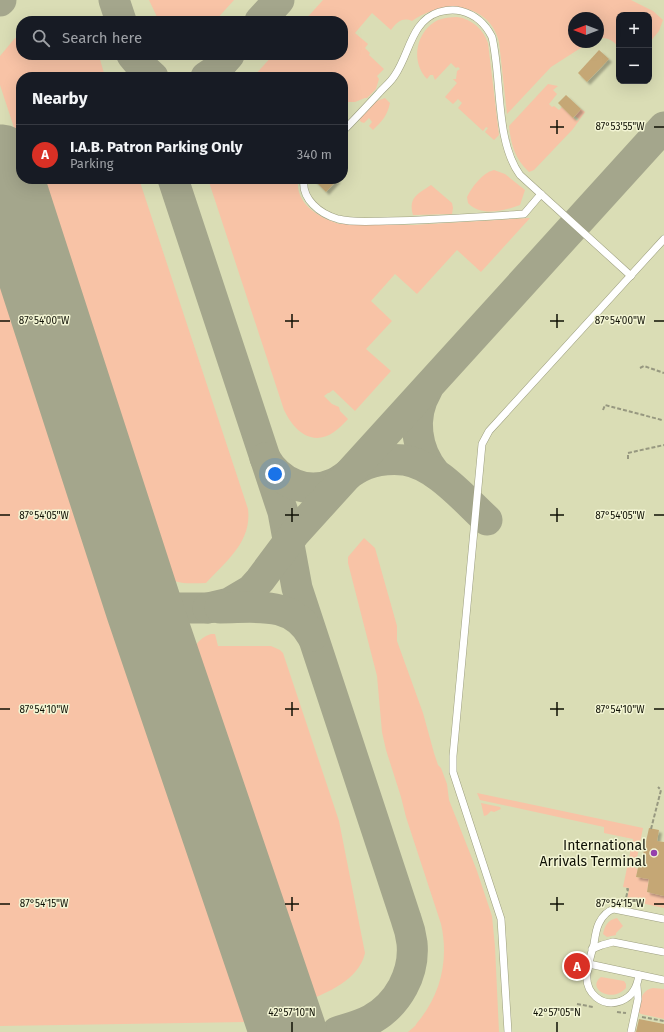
<!DOCTYPE html>
<meta charset="utf-8">
<style>
:root{--surface:#171b24;--page:#242831;--text:#f1f3f6;--muted:#9ea1a6;--line:#363941;--accent:#d93025}
body{margin:0;font-family:"Fira Sans",sans-serif;background:var(--page);color:var(--text)}
.controls{position:absolute;right:12px;top:12px;display:grid;overflow:hidden;border-radius:8px;box-shadow:0 4px 16px #0002}
.controls button{width:36px;height:36px;display:grid;place-items:center;padding:0;border:0;border-bottom:1px solid var(--line);background:var(--surface);color:var(--text);font:20px sans-serif}
.compass{position:absolute;left:568px;top:12px;width:36px;height:36px;border-radius:50%;background:var(--surface);box-shadow:0 4px 16px #0002;rotate:270deg}
.you{position:absolute;left:275px;top:474px;width:14px;height:14px;margin:-10px;border:3px solid #fff;border-radius:50%;background:#1a73e8;box-shadow:0 0 0 6px #1a73e833}
.badge{display:grid;place-items:center;width:26px;height:26px;border-radius:50%;background:var(--accent);color:#fff;font-size:13px;font-weight:700}
.pin{position:absolute;translate:-50% -50%;border:2px solid #fff;box-shadow:0 1px 4px #0006}
.list{margin:0;padding:0;list-style:none}
h2{display:flex;justify-content:space-between;align-items:center;height:52px;margin:0;padding:0 16px;font-size:17px}
h2 small{font-size:13px;font-weight:400;color:var(--muted)}
.list li{display:grid;grid-template-columns:26px 1fr auto;gap:12px;align-items:center;box-sizing:border-box;height:60px;padding:0 16px;border-top:1px solid var(--line)}
.list b{display:block;font-size:15px;white-space:nowrap}
.list p{margin:0;font-size:13px;white-space:nowrap;color:var(--muted)}
.list em{font-size:13px;font-style:normal;color:var(--muted)}
.icon{flex:none;width:22px;height:22px;fill:none;stroke:currentColor;stroke-width:2;stroke-linecap:round;stroke-linejoin:round}
.map{position:relative;flex:none;width:664px;height:1032px;overflow:hidden}
.search{position:absolute;background:var(--surface);box-shadow:0 4px 16px #0002;left:16px;top:16px;width:332px;height:44px;display:flex;align-items:center;gap:10px;box-sizing:border-box;padding:0 14px;border-radius:16px;color:var(--muted);font-size:15px}
.panel{position:absolute;background:var(--surface);box-shadow:0 4px 16px #0002;left:16px;top:72px;width:332px;height:112px;border-radius:16px}
.map>svg:first-child{display:block}
.built{fill:#daddb5;fill-rule:evenodd}
.green{fill:#f8c3a6}
.lines{fill:none;stroke-linecap:round;stroke-linejoin:round}
.taxiway{stroke:#a4a68c;stroke-width:31}
.runway{stroke:#a4a68c;stroke-width:77}
.building{fill:#c5a775;filter:url(#shadow)}
.service-casing{stroke:#9c9e7f;stroke-width:8}
.path{stroke:#979880;stroke-width:2;stroke-dasharray:4 2;stroke-linecap:butt}
.service{stroke:#fff;stroke-width:7}
.ticks{fill:none;stroke:#0f1005;stroke-width:1.5}
.poi-dot{fill:#9540ad;stroke:#f3f5d4;stroke-width:1.5}
.labels{text-anchor:middle;stroke-width:3;stroke-linejoin:round;paint-order:stroke}
.poi-label{font-size:14px;fill:#0f1005;stroke:#f3f5d4;text-anchor:end}
.ticks-label{font-size:10px;text-anchor:middle;fill:#0f1005;stroke:#f3f5d4;stroke-width:3;stroke-linejoin:round;paint-order:stroke}
</style>
<div class="map">
<svg width="664" height="1032" viewBox="0 0 664 1032">
<defs>
<filter id="shadow"><feDropShadow dx="3" dy="3" stdDeviation="1" flood-color="#0004"/></filter>
</defs>
<rect width="100%" height="100%" fill="#e6e8c7"/>
<!-- built -->
<path class="built" d="M 0,0 L 664,0 L 664,1032 L 0,1032 ZM 619,15 L 649,15 L 649,81 L 619,81 ZM 574,18 L 598,18 L 598,42 L 574,42 ZM 21,21 L 343,21 L 343,55 L 21,55 ZM 21,77 L 343,77 L 343,179 L 21,179 Z"/>
<!-- green -->
<g class="green">
<path d="M 149,0 L 234,0 L 215,21 L 159,21 Z"/>
<path d="M 323,0 L 631,0 L 653,11 L 663,20 L 659,31 L 649,43 L 649,15 L 619,15 L 619,48 C 614,41 606,36 598,39 L 598,18 L 574,18 L 574,42 L 590,42 L 551,67 L 507,114 L 499,42 C 489,1 441,0 412,21 C 402,17 397,22 391,30 L 372,13 L 355,33 L 368,44 L 365,48 L 370,53 L 369,55 L 384,69 L 377,76 L 379,79 L 376,89 L 367,98 L 365,98 L 355,102 L 343,102 L 343,77 L 253,77 L 273,55 L 343,55 L 343,21 L 304,21 Z"/>
<path d="M 457,17 C 472,19 483,29 488,43 L 499,135 L 494,140 L 485,132 L 488,128 L 486,127 L 483,131 L 458,108 L 462,103 L 458,99 L 453,104 L 445,97 L 457,83 L 450,76 L 453,79 L 456,79 L 457,71 L 460,69 L 458,67 L 456,68 L 451,63 L 435,80 L 433,75 L 430,75 L 427,79 C 410,61 416,31 438,20 C 444,18 450,17 457,17 Z"/>
<path d="M 15,38 L 21,39 L 21,55 L 99,56 L 105,77 L 21,77 L 21,149 L 0,85 L 0,56 Z"/>
<path d="M 548,84 L 558,86 L 553,90 L 557,94 L 549,104 L 552,107 L 554,106 L 559,110 L 562,107 L 577,121 L 579,119 L 575,116 L 581,109 L 585,112 L 573,129 L 534,170 L 529,172 C 515,159 511,145 509,126 Z"/>
<path d="M 385,98 L 390,103 C 387,116 383,120 373,130 L 369,126 L 372,122 L 369,118 L 364,123 L 361,122 L 359,119 L 374,102 Z"/>
<path d="M 494,170 L 505,174 L 525,190 L 520,205 C 504,211 481,217 468,203 L 467,197 C 472,187 482,173 494,170 Z"/>
<path d="M 31,179 L 139,179 L 248,509 C 252,542 226,561 206,583 C 191,583 172,586 162,572 Z"/>
<path d="M 208,179 L 298,179 C 295,204 319,218 340,224 L 413,225 L 530,218 L 481,272 L 457,250 L 417,294 L 395,274 L 371,301 L 392,321 L 366,349 L 391,371 L 355,411 L 333,390 L 329,393 L 328,393 L 324,396 L 332,404 L 339,407 L 340,411 L 348,419 C 344,423 340,428 334,432 C 312,447 294,431 284,410 Z"/>
<path d="M 431,185 L 452,203 L 453,208 L 452,214 L 413,215 C 408,197 418,194 431,185 Z"/>
<path d="M 0,252 L 248,999 L 250,1011 L 246,1022 L 0,1026 Z"/>
<path d="M 364,538 L 375,548 L 397,626 L 397,641 L 423,713 L 434,753 L 438,765 L 441,768 L 447,784 L 449,800 L 477,871 L 492,916 L 495,947 L 499,1032 L 408,1032 C 411,1029 415,1027 417,1023 C 441,995 449,959 441,924 L 406,817 L 401,797 L 386,750 L 382,732 L 377,676 L 348,563 L 348,557 Z"/>
<path d="M 211,634 L 215,634 L 218,646 L 271,646 L 280,650 L 283,653 L 339,821 L 365,953 C 359,980 327,993 304,1002 L 191,663 C 191,649 198,638 211,634 Z"/>
<path d="M 477,793 L 643,828 L 635,868 L 638,869 L 636,877 L 649,879 L 647,892 L 664,896 L 664,908 L 627,900 L 629,888 L 623,887 L 633,839 L 604,833 L 604,827 L 480,800 Z"/>
<path d="M 481,803 L 500,807 L 501,809 L 494,812 L 491,811 L 487,815 L 484,816 Z"/>
<path d="M 617,918 L 623,926 L 616,933 L 616,935 L 607,937 L 603,934 C 605,925 608,920 617,918 Z"/>
<path d="M 601,977 L 624,981 L 626,984 L 626,988 C 611,1004 586,988 601,977 Z"/>
<path d="M 653,988 L 664,989 L 664,1019 L 641,1014 L 638,1012 C 640,1002 641,990 653,988 Z"/>
</g>
<g class="lines">
<!-- taxiway -->
<g class="taxiway">
<path d="M 114,0 L 121,21"/>
<path d="M 0,1 L 1,0"/>
<path d="M 260,21 L 279,0"/>
<path d="M 132,55 L 142,67 L 153,77"/>
<path d="M 206,77 L 215,71 L 229,55"/>
<path d="M 173,179 L 283,512 L 297,588 L 406,919 C 409,927 411,935 412,943 C 415,974 398,1004 372,1019 C 361,1025 349,1028 337,1032"/>
<path d="M 427,390 C 411,417 416,450 435,473"/>
<path d="M 265,458 C 279,482 307,496 335,483 C 342,480 348,474 355,470 C 369,461 388,458 404,460 C 436,465 464,499 487,520"/>
<path d="M 144,608 L 208,608 L 229,605"/>
<path d="M 208,608 L 229,603 L 251,590 L 260,580 L 295,533 L 664,127"/>
<path d="M 220,608 C 256,608 292,600 312,636"/>
</g>
<!-- runway -->
<path class="runway" d="M 0,163 L 144,608 L 288,1032"/>
</g>
<!-- building -->
<g class="building">
<path d="M 599,50 L 609,59 L 587,82 L 578,73 Z"/>
<path d="M 566,95 L 581,109 L 573,118 L 558,103 Z"/>
<path d="M 313,179 L 338,179 L 326,192 Z"/>
<path d="M 649,828 L 659,830 L 657,841 L 664,842 L 664,896 L 647,892 L 649,879 L 636,877 L 639,863 L 641,864 Z"/>
<path d="M 639,1019 L 664,1024 L 664,1032 L 636,1032 Z"/>
</g>
<g class="lines">
<defs>
<g id="service">
<path d="M 343,131 C 355,119 367,106 379,93 C 384,87 391,82 395,75 C 410,53 411,21 439,12 C 446,10 454,9 461,11 C 476,15 485,23 492,37 C 502,79 495,141 520,175 L 631,276"/>
<path d="M 304,179 C 301,199 320,214 338,219 C 354,223 371,221 387,221 C 433,220 478,217 524,214 L 541,194"/>
<path d="M 592,949 L 602,945 L 613,942 L 664,952"/>
<path d="M 589,964 L 664,980"/>
<path d="M 639,975 C 637,987 633,996 621,1001 C 602,1008 585,993 587,974 C 588,964 591,954 594,944 C 595,937 596,929 599,923 C 602,917 607,911 614,909 L 664,919"/>
<path d="M 508,1032 L 501,919 L 453,772 L 453,756 L 482,444 L 489,431 L 664,239"/>
<path d="M 631,1032 L 638,999 L 637,986"/>
</g>
</defs>
<!-- service casing -->
<use href="#service" class="service-casing"/>
<!-- path -->
<g class="path">
<path d="M 640,368 L 644,366 L 664,373"/>
<path d="M 603,410 L 605,405 L 662,420"/>
<path d="M 628,459 L 628,453 L 664,445"/>
<path d="M 651,829 L 661,790 L 658,787"/>
<path d="M 625,903 L 628,889 L 625,889"/>
<path d="M 577,1004 L 593,1007"/>
<path d="M 617,1012 L 626,1013"/>
<path d="M 642,1017 L 664,1021"/>
</g>
<!-- service -->
<use href="#service" class="service"/>
</g>
<!-- ticks -->
<path class="ticks" d="M 557,120 L 557,134M 550,127 L 564,127M 654,127 L 664,127M 292,314 L 292,328M 557,314 L 557,328M 0,321 L 10,321M 285,321 L 299,321M 550,321 L 564,321M 654,321 L 664,321M 292,508 L 292,522M 557,508 L 557,522M 0,515 L 10,515M 285,515 L 299,515M 550,515 L 564,515M 654,515 L 664,515M 292,702 L 292,716M 557,702 L 557,716M 0,709 L 10,709M 285,709 L 299,709M 550,709 L 564,709M 654,709 L 664,709M 292,897 L 292,911M 557,897 L 557,911M 0,904 L 10,904M 285,904 L 299,904M 550,904 L 564,904M 654,904 L 664,904M 292,1022 L 292,1032M 557,1022 L 557,1032"/>
<!-- markers -->
<circle class="poi-dot" cx="654" cy="853" r="4"/>
<g class="labels">
<!-- poi labels -->
<g class="poi-label">
<text x="646" y="850">International<tspan x="646" dy="16">Arrivals Terminal</tspan></text>
</g>
</g>
<g class="ticks-label">
<text x="620" y="130">87°53'55"W</text>
<text x="620" y="324">87°54'00"W</text>
<text x="44" y="324">87°54'00"W</text>
<text x="620" y="519">87°54'05"W</text>
<text x="44" y="519">87°54'05"W</text>
<text x="620" y="713">87°54'10"W</text>
<text x="44" y="713">87°54'10"W</text>
<text x="620" y="907">87°54'15"W</text>
<text x="44" y="907">87°54'15"W</text>
<text x="292" y="1016">42°57'10"N</text>
<text x="557" y="1016">42°57'05"N</text>
</g>
</svg>
<div class="controls">
<button>+</button>
<button>−</button>
</div>
<svg class="compass" viewBox="-18 -18 36 36"><path d="M0-13l5 13h-10z" fill="#e53935"/><path d="M0 13l5-13h-10z" fill="#9ea1a6"/></svg>
<div class="you"></div>
<div class="pin badge" style="left:577px;top:966px">A</div>
<div class="search"><svg class="icon" aria-label="search" viewBox="0 0 24 24"><circle cx="10" cy="10" r="6"/><path d="M15 15l6 6"/></svg>Search here</div>
<section class="panel">
<h2>Nearby<small></small></h2>
<ul class="list">
<li><span class="badge">A</span><div><b>I.A.B. Patron Parking Only</b><p>Parking</p></div><em>340 m</em></li>
</ul>
</section>
</div>
